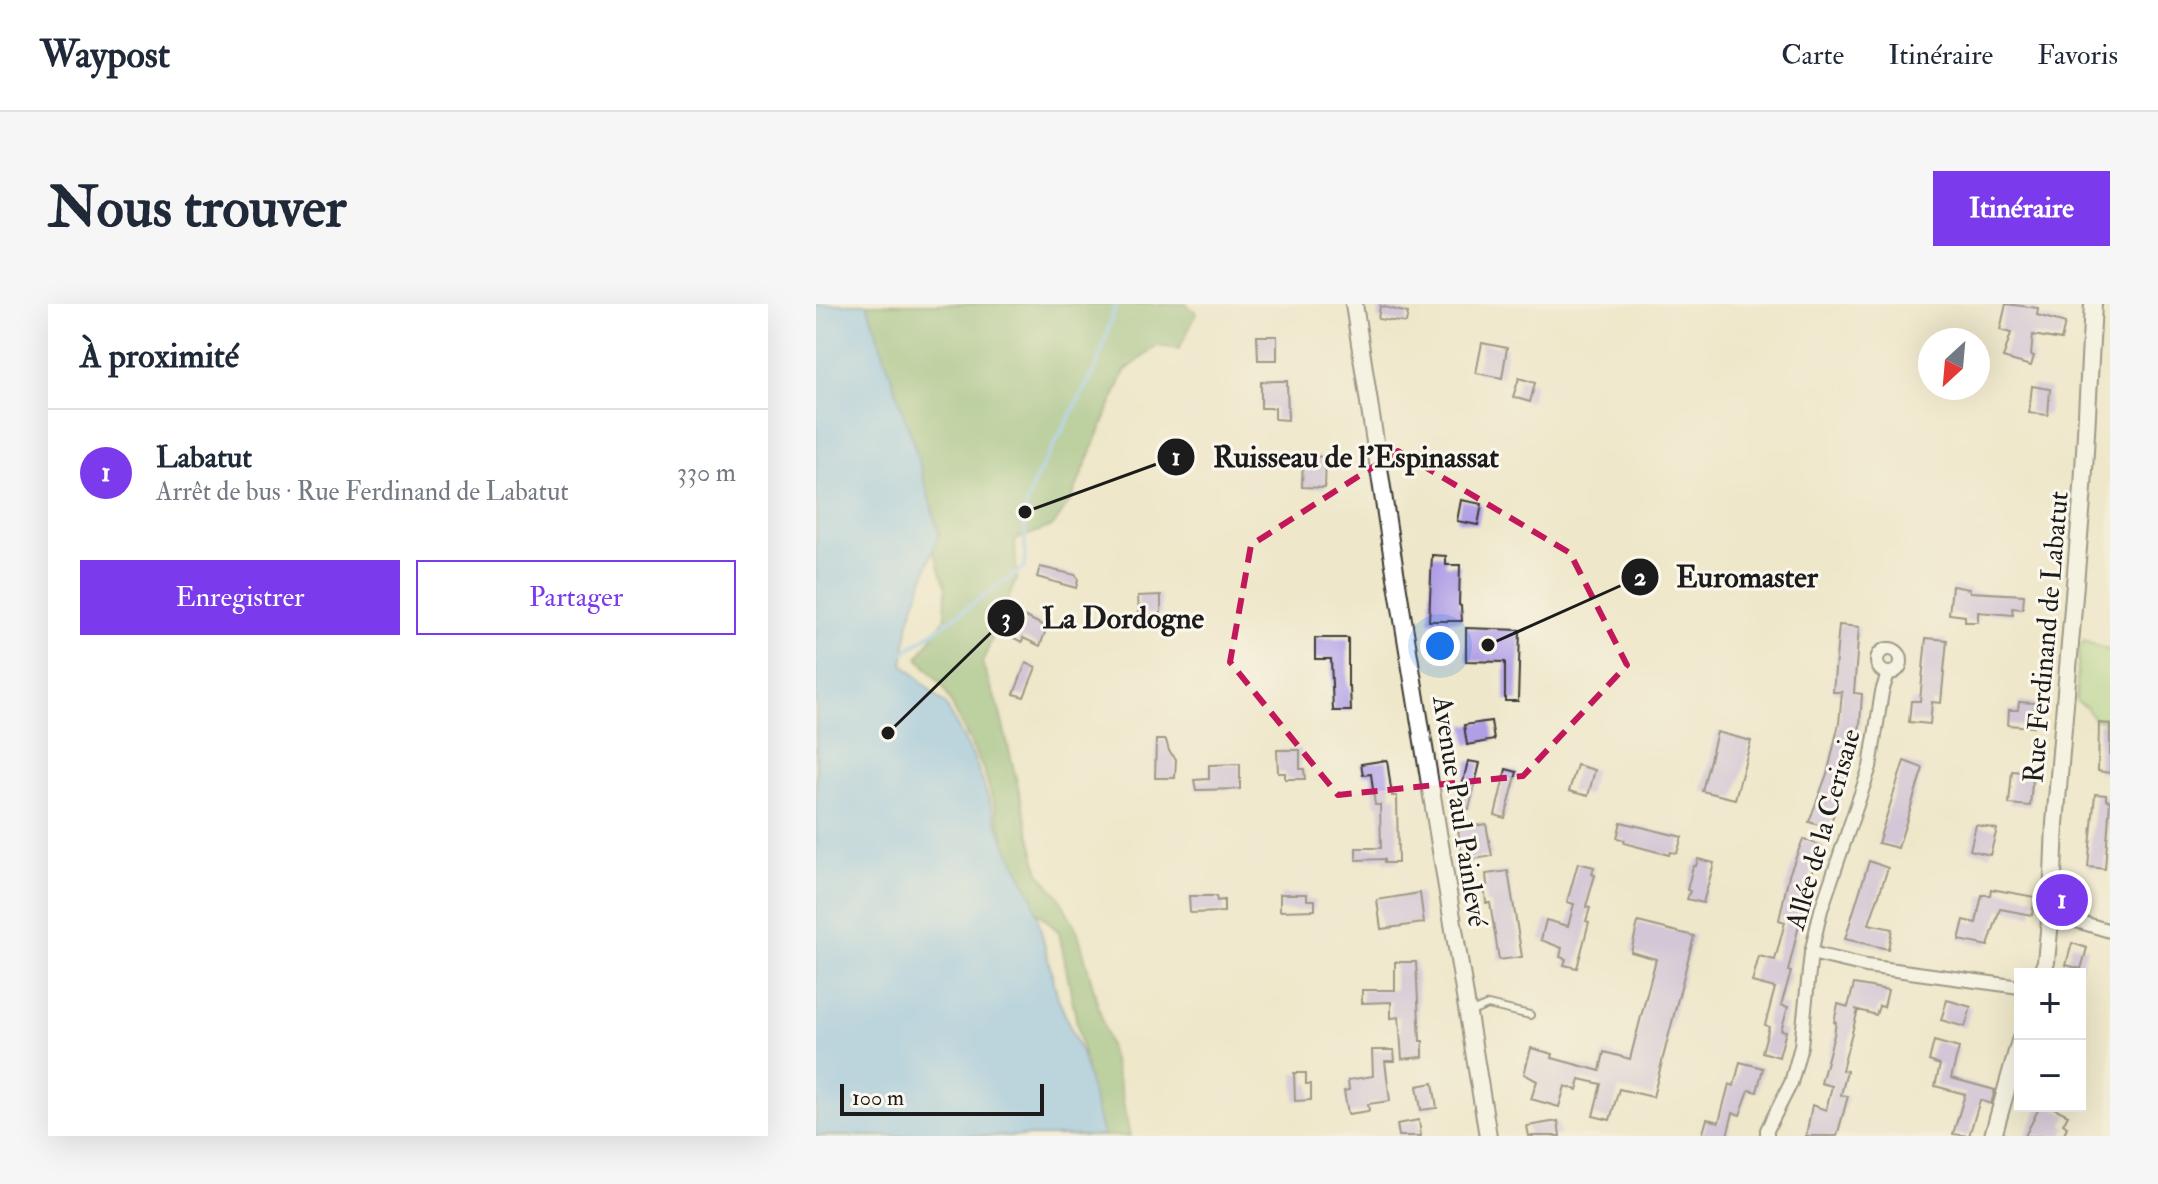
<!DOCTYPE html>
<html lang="fr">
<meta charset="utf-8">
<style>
:root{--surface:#fff;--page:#f6f6f7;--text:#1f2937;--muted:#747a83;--line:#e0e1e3;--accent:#7c3aed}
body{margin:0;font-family:"IM FELL Double Pica",serif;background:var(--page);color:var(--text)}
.controls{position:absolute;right:24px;bottom:24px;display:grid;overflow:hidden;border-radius:0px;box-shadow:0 8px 32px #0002}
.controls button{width:72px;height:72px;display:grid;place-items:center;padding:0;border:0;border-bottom:2px solid var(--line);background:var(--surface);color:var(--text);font:40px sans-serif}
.compass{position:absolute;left:1102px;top:24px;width:72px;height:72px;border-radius:50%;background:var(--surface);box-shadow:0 8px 32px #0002;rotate:206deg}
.scale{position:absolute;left:24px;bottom:20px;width:204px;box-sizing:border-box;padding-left:8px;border:4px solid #1c1c1c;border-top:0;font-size:22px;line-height:28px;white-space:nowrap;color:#1c1c1c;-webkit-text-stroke:6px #fbf7ec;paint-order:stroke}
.you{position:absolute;left:624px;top:342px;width:28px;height:28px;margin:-20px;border:6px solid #fff;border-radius:50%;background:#1a73e8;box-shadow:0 0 0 12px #1a73e833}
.badge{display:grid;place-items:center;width:52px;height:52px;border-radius:50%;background:var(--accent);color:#fff;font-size:26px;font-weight:700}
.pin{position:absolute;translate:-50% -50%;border:4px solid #fff;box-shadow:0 2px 8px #0006}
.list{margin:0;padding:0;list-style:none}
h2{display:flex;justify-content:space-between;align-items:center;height:104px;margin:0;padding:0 32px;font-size:34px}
h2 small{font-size:26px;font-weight:400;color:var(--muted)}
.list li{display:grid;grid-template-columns:52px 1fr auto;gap:24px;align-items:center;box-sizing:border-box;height:128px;padding:0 32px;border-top:2px solid var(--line)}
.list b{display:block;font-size:30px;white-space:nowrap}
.list p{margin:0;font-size:26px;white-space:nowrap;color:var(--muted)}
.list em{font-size:26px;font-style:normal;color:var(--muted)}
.actions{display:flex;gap:16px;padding:24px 32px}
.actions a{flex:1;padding:18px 0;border:2px solid var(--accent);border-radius:0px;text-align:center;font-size:28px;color:var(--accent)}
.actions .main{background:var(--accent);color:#fff}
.map{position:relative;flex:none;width:1294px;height:832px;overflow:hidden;border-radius:0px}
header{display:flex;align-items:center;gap:48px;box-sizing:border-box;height:112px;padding:0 40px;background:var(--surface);border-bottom:2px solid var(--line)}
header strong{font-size:38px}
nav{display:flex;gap:44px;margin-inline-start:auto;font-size:28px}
.intro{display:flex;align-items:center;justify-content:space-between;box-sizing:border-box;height:192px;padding:0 48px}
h1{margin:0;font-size:56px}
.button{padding:20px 36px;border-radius:0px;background:var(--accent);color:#fff;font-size:28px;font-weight:700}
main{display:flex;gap:48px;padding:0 48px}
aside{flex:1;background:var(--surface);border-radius:0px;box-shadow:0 8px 32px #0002}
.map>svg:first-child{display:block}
.green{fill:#a3d280;stroke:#60774e;stroke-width:2}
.forest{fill:#82b46e;stroke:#4f6845;stroke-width:2}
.water{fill:#7ebef2;stroke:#4d6d87;stroke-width:2}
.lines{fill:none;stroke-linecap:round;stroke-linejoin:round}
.stream{stroke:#7ebef2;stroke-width:4}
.building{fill:#b09ee6}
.lane-casing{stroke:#3c3a36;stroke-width:10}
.street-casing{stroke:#3c3a36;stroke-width:16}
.secondary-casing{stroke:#3c3a36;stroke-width:20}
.lane{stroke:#fff;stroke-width:6}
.street{stroke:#fff;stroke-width:12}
.secondary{stroke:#fff;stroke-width:16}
.marked{fill:none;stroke:#c2185b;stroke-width:6;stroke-dasharray:16 10;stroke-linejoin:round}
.labels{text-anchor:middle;stroke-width:6;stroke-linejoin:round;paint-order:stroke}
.street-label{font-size:28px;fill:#1c1c1c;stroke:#fbf7ec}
.leader{fill:none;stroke:#1c1c1c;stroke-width:3}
.callout-dot{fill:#1c1c1c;stroke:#fbf7ec;stroke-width:3}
.mark-label{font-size:24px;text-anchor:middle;font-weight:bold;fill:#fff}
.callout-label{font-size:30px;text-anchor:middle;font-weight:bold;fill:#1c1c1c;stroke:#fbf7ec;stroke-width:6;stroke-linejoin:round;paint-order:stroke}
</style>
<header>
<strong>Waypost</strong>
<nav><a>Carte</a><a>Itinéraire</a><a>Favoris</a></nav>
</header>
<div class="intro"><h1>Nous trouver</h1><a class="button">Itinéraire</a></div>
<main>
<aside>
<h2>À proximité<small></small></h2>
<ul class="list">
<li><span class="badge">1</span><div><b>Labatut</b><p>Arrêt de bus · Rue Ferdinand de Labatut</p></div><em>330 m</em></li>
</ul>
<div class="actions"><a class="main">Enregistrer</a><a>Partager</a></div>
</aside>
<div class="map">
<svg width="1294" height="832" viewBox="0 0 1294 832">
<rect width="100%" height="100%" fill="#fbf7ec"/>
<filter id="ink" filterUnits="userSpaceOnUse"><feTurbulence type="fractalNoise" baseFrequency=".0125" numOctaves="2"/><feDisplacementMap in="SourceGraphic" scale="16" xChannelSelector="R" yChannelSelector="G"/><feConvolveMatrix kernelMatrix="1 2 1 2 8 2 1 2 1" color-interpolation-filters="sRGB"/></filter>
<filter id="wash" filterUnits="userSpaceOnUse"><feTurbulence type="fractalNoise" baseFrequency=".006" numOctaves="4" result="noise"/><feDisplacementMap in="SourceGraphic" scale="32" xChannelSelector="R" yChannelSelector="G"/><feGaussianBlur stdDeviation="1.8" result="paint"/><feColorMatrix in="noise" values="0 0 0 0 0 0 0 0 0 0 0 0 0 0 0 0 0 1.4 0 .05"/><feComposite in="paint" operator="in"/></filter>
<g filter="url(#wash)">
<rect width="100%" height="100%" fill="#eee7ca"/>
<!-- green -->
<path class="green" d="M 1268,337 L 1294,347 L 1294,418 L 1278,415 L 1270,403 L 1260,397 L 1263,344 Z"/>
<!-- forest -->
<path class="forest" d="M 46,0 L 370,0 L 381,9 L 363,45 L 341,42 L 309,67 L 256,194 L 237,222 L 199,236 L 201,274 L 166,359 L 183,405 L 223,568 L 242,591 L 262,628 L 304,782 L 314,832 L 283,832 L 243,628 L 207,595 L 168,467 L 127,382 L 102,354 L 129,314 L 130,283 L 97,183 Z"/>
<!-- water -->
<path class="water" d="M 0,0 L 51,0 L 97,137 L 123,229 L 93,317 L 87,360 L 130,401 L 159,457 L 186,532 L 216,592 L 242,694 L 267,754 L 287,832 L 0,832 Z"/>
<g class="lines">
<!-- stream -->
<path class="stream" d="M 86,350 L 209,263 L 209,208 L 217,180 L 280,64 L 300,0"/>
</g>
<g id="blocks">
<!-- building -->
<g class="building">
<path d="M 1190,0 L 1222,4 L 1221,11 L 1249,19 L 1245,36 L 1217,31 L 1215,51 L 1218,52 L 1215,62 L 1187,54 L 1195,29 L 1184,26 Z"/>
<path d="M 564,2 L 592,9 L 590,19 L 562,15 Z"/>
<path d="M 441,32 L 461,32 L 461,56 L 442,56 Z"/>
<path d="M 666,39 L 691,44 L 686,74 L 660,69 Z"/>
<path d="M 703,74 L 719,79 L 714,98 L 697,93 Z"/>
<path d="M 460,77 L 471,77 L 472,116 L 459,115 L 459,104 L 445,104 L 445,78 Z"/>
<path d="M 1216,82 L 1234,85 L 1232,111 L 1213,109 Z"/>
<path d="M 487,152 L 510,153 L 509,184 L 486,183 Z"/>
<path d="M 645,196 L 666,200 L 662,221 L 641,217 Z"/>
<path d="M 616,251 L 630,252 L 630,261 L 644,261 L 643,301 L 645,302 L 646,317 L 613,317 Z"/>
<path d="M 224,263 L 260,271 L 262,276 L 260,284 L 221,273 Z"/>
<path d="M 1136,282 L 1154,285 L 1154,288 L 1208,291 L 1207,305 L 1196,304 L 1197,311 L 1162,308 L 1162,318 L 1149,318 L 1149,312 L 1133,310 Z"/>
<path d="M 345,291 L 345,310 L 323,310 L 322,292 Z"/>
<path d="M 199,308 L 231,323 L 224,342 L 207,334 L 206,338 L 190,330 Z"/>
<path d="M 1023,321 L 1043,323 L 1038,389 L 1046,390 L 1044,421 L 1034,462 L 1013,524 L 993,518 L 1012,467 L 1023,419 L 1026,388 L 1017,388 Z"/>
<path d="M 650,324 L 704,326 L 702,397 L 689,397 L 689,358 L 650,357 Z"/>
<path d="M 499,334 L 532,334 L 532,382 L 534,382 L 535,407 L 517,407 L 515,355 L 499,355 Z"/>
<path d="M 1110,334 L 1131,336 L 1125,399 L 1116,398 L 1114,420 L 1093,418 L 1095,397 L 1104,397 Z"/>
<path d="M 210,359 L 220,363 L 208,393 L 198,390 Z"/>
<path d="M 1203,398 L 1219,399 L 1217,423 L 1192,421 L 1193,406 L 1202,406 Z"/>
<path d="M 675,417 L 678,436 L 651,441 L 648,421 Z"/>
<path d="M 1283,419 L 1294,420 L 1294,469 L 1282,467 Z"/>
<path d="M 901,428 L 935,437 L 919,495 L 886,487 Z"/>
<path d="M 340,436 L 350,436 L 353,447 L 360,455 L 359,474 L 339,474 Z"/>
<path d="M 461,446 L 484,446 L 484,465 L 488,465 L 489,475 L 469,475 L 469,469 L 462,469 Z"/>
<path d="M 571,456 L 576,492 L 581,492 L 582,559 L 568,559 L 568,555 L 540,556 L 540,544 L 565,544 L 564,501 L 559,501 L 555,470 L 547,471 L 545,460 Z"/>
<path d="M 652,457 L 664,459 L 653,505 L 641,503 Z"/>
<path d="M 1088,457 L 1107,464 L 1082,544 L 1062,539 Z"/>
<path d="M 424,460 L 424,485 L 380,486 L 378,476 L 393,475 L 393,461 Z"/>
<path d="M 761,461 L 779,466 L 772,492 L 753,487 Z"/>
<path d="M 690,465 L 701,468 L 689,514 L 679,511 Z"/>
<path d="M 1196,467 L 1217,469 L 1214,502 L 1193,500 Z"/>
<path d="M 1279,490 L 1290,491 L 1290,496 L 1294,497 L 1289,565 L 1272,563 Z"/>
<path d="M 805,518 L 866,533 L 861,549 L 854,548 L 853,551 L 808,539 L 809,536 L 801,534 Z"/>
<path d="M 670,520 L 676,552 L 647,557 L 642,525 Z"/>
<path d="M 1160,521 L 1181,525 L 1174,551 L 1154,546 Z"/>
<path d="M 987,535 L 1006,542 L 996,567 L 972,667 L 975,668 L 965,701 L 972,703 L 965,726 L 970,727 L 963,753 L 946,748 L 953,723 L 949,721 L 959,684 L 936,678 L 943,652 L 959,656 L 969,618 L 963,616 L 973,571 Z"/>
<path d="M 882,555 L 898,559 L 887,599 L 871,595 L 874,587 L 871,586 L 877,562 L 880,562 Z"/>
<path d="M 1053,557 L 1072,564 L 1053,620 L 1076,625 L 1072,645 L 1029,635 Z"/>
<path d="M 762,559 L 778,563 L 776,570 L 779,571 L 770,603 L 774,604 L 770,617 L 773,618 L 761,664 L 748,661 L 750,655 L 744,653 L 746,644 L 725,636 L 730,616 L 752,622 L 758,600 L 751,598 Z"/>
<path d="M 692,567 L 706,653 L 683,656 L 674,599 L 670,599 L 668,581 L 671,581 L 670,570 Z"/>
<path d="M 1175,585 L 1219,593 L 1216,611 L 1184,605 L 1172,642 L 1143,636 L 1148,616 L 1160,619 L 1166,591 L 1174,591 Z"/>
<path d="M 604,589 L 608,619 L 565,625 L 561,596 Z"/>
<path d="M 464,590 L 491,590 L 491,596 L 499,596 L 499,606 L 464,607 Z"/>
<path d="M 373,592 L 400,592 L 401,597 L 408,596 L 408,608 L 374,609 Z"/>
<path d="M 822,618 L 878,632 L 837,793 L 803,785 L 794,816 L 777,812 L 785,780 L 764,775 L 761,786 L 749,782 L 743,803 L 715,795 L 721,777 L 708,770 L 715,744 L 737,750 L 736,754 L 784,767 L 788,748 L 814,755 L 840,655 L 815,648 Z"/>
<path d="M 1256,639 L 1271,644 L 1265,665 L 1250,661 Z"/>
<path d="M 579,658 L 600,658 L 604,737 L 607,737 L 607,753 L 586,755 L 583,713 L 575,714 L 575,698 L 546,699 L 546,686 L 579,686 Z"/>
<path d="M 1038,680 L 1072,686 L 1068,703 L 1063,702 L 1060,711 L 1039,705 L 1042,706 L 1026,766 L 1031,767 L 1025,791 L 1032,792 L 1021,832 L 990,832 L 996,801 L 1010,806 L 1016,782 L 1005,779 L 1018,731 L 1020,718 L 1018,718 L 1022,700 L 1032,703 Z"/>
<path d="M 1131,696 L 1155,703 L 1149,723 L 1125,716 Z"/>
<path d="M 1118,737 L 1143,744 L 1135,774 L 1179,786 L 1175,800 L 1164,796 L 1153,832 L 1137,830 L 1149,790 L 1119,782 L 1124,761 L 1113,757 Z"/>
<path d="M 556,746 L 578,746 L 579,757 L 569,757 L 574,797 L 552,800 L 553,807 L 532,810 L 528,787 L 533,786 L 532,776 L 557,772 Z"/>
<path d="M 924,758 L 947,764 L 941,788 L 933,786 L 924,811 L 917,809 L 911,832 L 886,832 L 891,815 L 903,818 L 913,780 L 918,782 Z"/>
<path d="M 478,769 L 490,769 L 490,780 L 495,780 L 495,796 L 479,797 Z"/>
<path d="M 617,779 L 621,804 L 605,806 L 601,782 Z"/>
<path d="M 1224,802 L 1234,802 L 1252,811 L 1247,820 L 1251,823 L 1247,832 L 1209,832 Z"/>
<path d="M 603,816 L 605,832 L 583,832 L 581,820 Z"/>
<path d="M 742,817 L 744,832 L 713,832 L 711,822 Z"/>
</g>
</g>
</g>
<g filter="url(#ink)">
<use href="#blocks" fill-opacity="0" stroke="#3c3a36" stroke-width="2"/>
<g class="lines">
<defs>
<path id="lane" d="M 655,708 L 672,701 L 714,711"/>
<g id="street">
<circle cx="1073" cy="357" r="12"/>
<path d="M 1234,609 L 1294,627"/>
<path d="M 995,649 L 1050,662 L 1204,683"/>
<path d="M 951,832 L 951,826 L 975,779 L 985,742 L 995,649 L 1005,606 L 1054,463 L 1066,388 L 1072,369"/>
</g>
<g id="secondary">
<path d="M 538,0 L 575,243 L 672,832"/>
<path d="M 1225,670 L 1230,658 L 1236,596 L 1239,520 L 1267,184 L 1277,0"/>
<path d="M 1177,832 L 1204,737"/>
</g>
</defs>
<!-- lane casing -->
<use href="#lane" class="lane-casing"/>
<!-- street casing -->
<use href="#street" class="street-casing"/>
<!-- secondary casing -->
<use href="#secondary" class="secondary-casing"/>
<!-- lane -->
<use href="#lane" class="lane"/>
<!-- street -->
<use href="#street" class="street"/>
<!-- secondary -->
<use href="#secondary" class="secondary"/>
</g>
</g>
<!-- marked area -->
<path d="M0 0H1294V832H0ZM 582,147 L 754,249 L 811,361 L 707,472 L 522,491 L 414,358 L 435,241 Z" fill="#eee7ca" fill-opacity=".55" fill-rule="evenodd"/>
<path class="marked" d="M 582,147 L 754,249 L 811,361 L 707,472 L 522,491 L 414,358 L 435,241 Z"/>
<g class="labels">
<!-- street labels -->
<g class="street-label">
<text transform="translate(1229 333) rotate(-85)" y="10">Rue Ferdinand de Labatut</text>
<text transform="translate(645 507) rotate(81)" y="10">Avenue Paul Painlevé</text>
<text transform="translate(1006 525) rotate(-74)" y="10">Allée de la Cerisaie</text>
</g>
</g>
<!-- callouts -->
<path class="leader" d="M209 208L360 153M672 341L824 273M72 429L190 314"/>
<g class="callout-dot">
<circle cx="209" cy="208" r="8"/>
<circle cx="672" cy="341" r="8"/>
<circle cx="72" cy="429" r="8"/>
<circle cx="360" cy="153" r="20"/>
<circle cx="824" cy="273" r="20"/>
<circle cx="190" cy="314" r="20"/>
</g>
<g class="mark-label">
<text x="360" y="161">1</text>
<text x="824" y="281">2</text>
<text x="190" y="322">3</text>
</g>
<g class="callout-label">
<text x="540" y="163">Ruisseau de l'Espinassat</text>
<text x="931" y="283">Euromaster</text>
<text x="307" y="324">La Dordogne</text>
</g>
</svg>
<div class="controls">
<button>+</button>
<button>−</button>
</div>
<svg class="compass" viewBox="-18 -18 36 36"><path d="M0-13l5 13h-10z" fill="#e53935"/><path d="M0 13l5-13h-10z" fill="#747a83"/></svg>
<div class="scale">100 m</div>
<div class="you"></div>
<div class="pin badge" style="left:1246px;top:596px">1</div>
</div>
</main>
